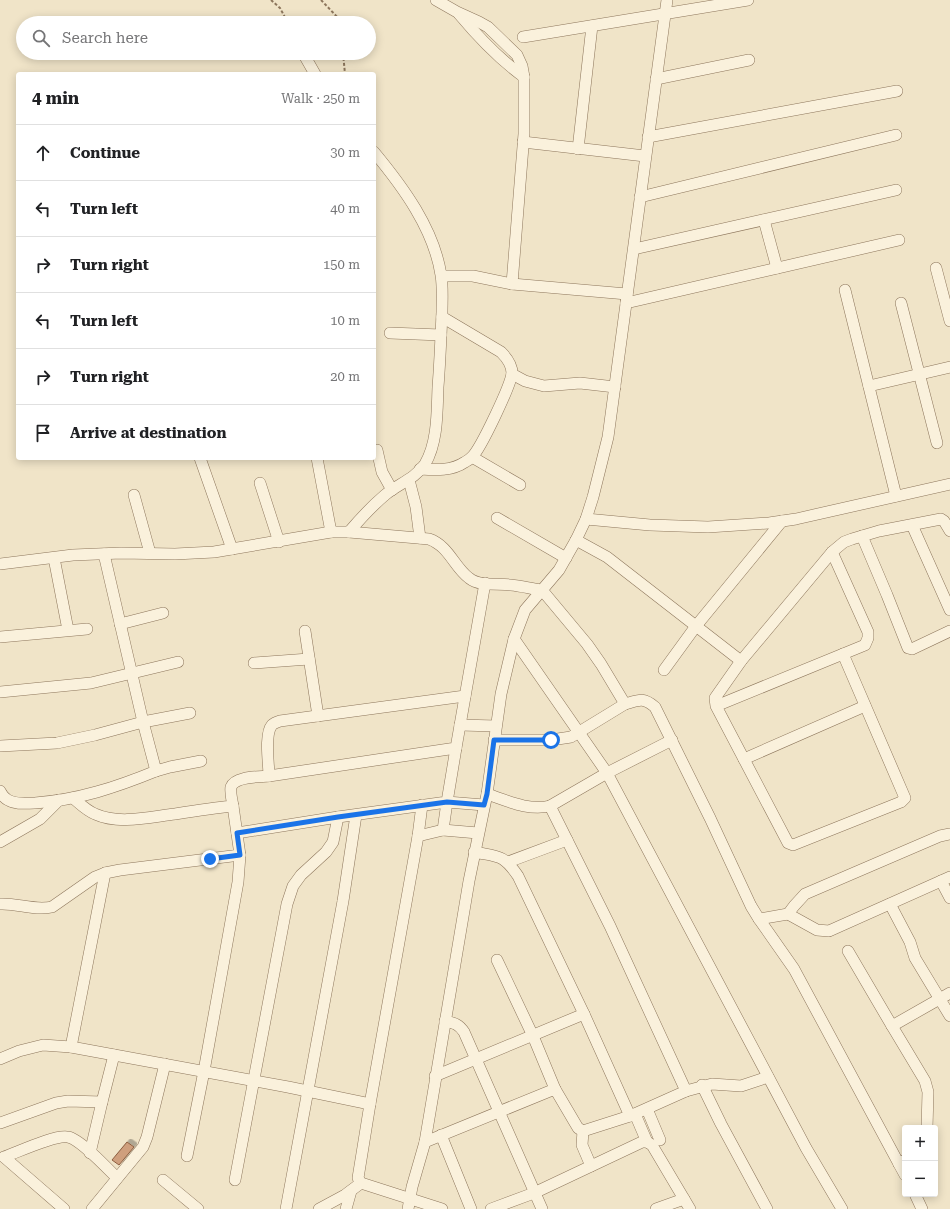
<!DOCTYPE html>
<meta charset="utf-8">
<style>
:root{--surface:#fff;--page:#f6f6f6;--text:#202124;--muted:#757577;--line:#e0e0e0}
body{margin:0;font-family:"Roboto Serif",serif;background:var(--page);color:var(--text)}
.controls{position:absolute;right:12px;bottom:12px;display:grid;overflow:hidden;border-radius:4px;box-shadow:0 2px 10px #0003}
.controls button{width:36px;height:36px;display:grid;place-items:center;padding:0;border:0;border-bottom:1px solid var(--line);background:var(--surface);color:var(--text);font:20px sans-serif}
.stop{position:absolute;width:12px;height:12px;margin:-9px;border:3px solid #1a73e8;border-radius:50%;background:#fff}
.stop.end{background:#1a73e8;border-color:#fff;box-shadow:0 1px 4px #0008}
.list{margin:0;padding:0;list-style:none}
h2{display:flex;justify-content:space-between;align-items:center;height:52px;margin:0;padding:0 16px;font-size:17px}
h2 small{font-size:13px;font-weight:400;color:var(--muted)}
.list li{display:grid;grid-template-columns:26px 1fr auto;gap:12px;align-items:center;box-sizing:border-box;height:56px;padding:0 16px;border-top:1px solid var(--line)}
.list b{display:block;font-size:15px;white-space:nowrap}
.list em{font-size:13px;font-style:normal;color:var(--muted)}
.icon{flex:none;width:22px;height:22px;fill:none;stroke:currentColor;stroke-width:2;stroke-linecap:round;stroke-linejoin:round}
.map{position:relative;flex:none;width:950px;height:1209px;overflow:hidden}
.search{position:absolute;background:var(--surface);box-shadow:0 2px 10px #0003;left:16px;top:16px;width:360px;height:44px;display:flex;align-items:center;gap:10px;box-sizing:border-box;padding:0 14px;border-radius:22px;color:var(--muted);font-size:15px}
.panel{position:absolute;background:var(--surface);box-shadow:0 2px 10px #0003;left:16px;top:72px;width:360px;height:388px;border-radius:4px}
.map>svg:first-child{display:block}
.building{fill:#cf9f7d;stroke:#8d5f41;filter:url(#shadow)}
.lines{fill:none;stroke-linecap:round;stroke-linejoin:round}
.minor-casing{stroke:#8d765c;stroke-width:12}
.path{stroke:#8d765c;stroke-width:2;stroke-dasharray:3 2;stroke-linecap:butt}
.minor{stroke:#faf1dc;stroke-width:11}
.route{stroke:#1a73e8;stroke-width:5}
</style>
<div class="map">
<svg width="950" height="1209" viewBox="0 0 950 1209">
<defs>
<filter id="shadow"><feDropShadow dx="3.5" dy="-3.5" stdDeviation="0" flood-color="#0004"/></filter>
</defs>
<rect width="100%" height="100%" fill="#f0e4c8"/>
<!-- building -->
<path class="building" d="M 127,1142 L 134,1147 L 119,1165 L 112,1160 Z"/>
<g class="lines">
<defs>
<g id="minor">
<path d="M 436,0 L 457,12 L 479,22 L 488,27 L 517,55 L 522,66 L 524,77 L 524,134 L 512,284"/>
<path d="M 459,14 C 479,38 499,59 524,77"/>
<path d="M 523,37 L 748,0"/>
<path d="M 303,53 L 315,74"/>
<path d="M 656,79 L 749,60"/>
<path d="M 648,137 L 897,91"/>
<path d="M 523,142 L 645,156"/>
<path d="M 578,149 L 592,26"/>
<path d="M 640,197 L 896,135"/>
<path d="M 764,220 L 777,268"/>
<path d="M 634,249 L 896,190"/>
<path d="M 936,268 L 950,321"/>
<path d="M 442,276 L 473,276 L 512,284 L 627,294"/>
<path d="M 845,290 L 896,496"/>
<path d="M 626,303 L 899,240"/>
<path d="M 901,303 L 937,443"/>
<path d="M 390,333 L 441,335"/>
<path d="M 512,374 L 525,381 L 544,386 L 580,383 L 615,387"/>
<path d="M 869,386 L 950,367"/>
<path d="M 377,450 L 382,472 L 392,490"/>
<path d="M 472,457 L 520,485"/>
<path d="M 200,458 L 232,549"/>
<path d="M 317,458 L 331,532"/>
<path d="M 420,469 C 436,470 452,471 465,462 C 467,461 470,459 472,457 C 481,448 511,385 512,373 C 512,365 507,358 501,352 L 442,317"/>
<path d="M 409,480 L 416,507 L 420,538"/>
<path d="M 260,483 L 279,542"/>
<path d="M 134,495 L 150,553"/>
<path d="M 497,518 L 566,558"/>
<path d="M 586,519 L 650,525 L 708,527 L 769,523 L 796,519 L 950,484"/>
<path d="M 912,525 L 950,610"/>
<path d="M 349,532 C 360,519 372,506 385,495 C 398,484 415,479 425,464 C 438,442 437,411 438,387 C 440,362 441,337 442,312 C 442,300 443,287 441,275 C 434,229 403,187 374,152"/>
<path d="M 862,536 L 887,595 L 908,648 L 912,649 L 950,631"/>
<path d="M 576,540 L 607,557 L 741,661 L 832,552 L 844,542 L 852,539 L 879,531 L 941,519 L 944,521 L 950,531"/>
<path d="M 832,552 L 868,632 L 868,638 L 865,645 L 843,654"/>
<path d="M 104,554 L 143,722 L 156,771 L 170,767 L 201,761"/>
<path d="M 54,558 L 68,630"/>
<path d="M 0,564 L 73,555 L 121,553 L 175,554 L 214,552 L 331,532 L 349,532 L 429,539 C 449,546 454,567 469,578 C 480,587 498,583 511,585 C 522,586 532,589 542,590 L 587,644 L 601,664 L 625,704 C 639,700 643,697 655,707 L 710,818 L 751,906 L 759,919 L 794,969 L 899,1164 L 905,1160"/>
<path d="M 120,624 L 163,613"/>
<path d="M 305,631 L 318,716"/>
<path d="M 0,637 L 87,629"/>
<path d="M 254,663 L 309,659"/>
<path d="M 664,670 L 696,626 L 782,521"/>
<path d="M 0,692 L 91,683 L 178,662"/>
<path d="M 716,706 L 843,654 L 905,798 L 901,802 L 793,845 L 788,843 L 716,706 L 715,698 L 741,661"/>
<path d="M 460,725 L 496,726"/>
<path d="M 494,740 L 551,740 L 571,737 L 625,704"/>
<path d="M 672,740 L 607,773 L 806,1148 L 842,1209"/>
<path d="M 0,746 L 57,743 L 95,735 L 143,722 L 190,713"/>
<path d="M 744,759 L 865,706"/>
<path d="M 269,776 C 269,765 264,734 272,725 C 274,723 277,722 280,721 L 465,696"/>
<path d="M 0,791 C 2,795 4,798 8,800 C 16,805 27,803 35,803 C 78,800 117,787 156,771"/>
<path d="M 487,794 C 508,801 528,811 550,806 L 607,773 L 514,639"/>
<path d="M 73,798 C 80,804 87,811 95,814 C 119,825 150,817 175,814 C 194,811 213,808 233,806 C 232,800 230,793 231,787 C 235,776 259,777 269,776 L 456,748 L 485,583"/>
<path d="M 443,830 L 478,833"/>
<path d="M 237,833 L 338,817 L 447,802 L 456,748"/>
<path d="M 418,836 L 422,805"/>
<path d="M 0,842 L 40,819 L 59,800"/>
<path d="M 508,862 L 567,840"/>
<path d="M 105,873 L 71,1047 L 288,1087 L 370,1104 L 358,1178 L 361,1183 L 442,1209"/>
<path d="M 941,881 L 950,898"/>
<path d="M 0,904 C 18,903 34,911 52,907 L 95,877 L 105,873 L 120,870 L 240,855 L 233,806"/>
<path d="M 890,904 L 910,942 L 915,958 L 950,1016"/>
<path d="M 788,914 L 817,930 L 829,931 L 950,877"/>
<path d="M 759,919 L 788,914 L 794,906 L 805,894 L 940,836 L 950,834"/>
<path d="M 848,951 L 892,1026 L 950,993"/>
<path d="M 497,960 L 533,1036 L 555,1089"/>
<path d="M 584,1014 L 630,1116"/>
<path d="M 445,1021 C 454,1023 459,1024 464,1032 L 542,1209"/>
<path d="M 892,1026 L 925,1081 L 928,1092 L 927,1128"/>
<path d="M 0,1059 L 19,1051 L 43,1045 L 71,1047"/>
<path d="M 435,1076 L 584,1014 L 518,876 C 503,854 499,857 474,852"/>
<path d="M 702,1085 L 721,1124 L 767,1209"/>
<path d="M 686,1091 L 712,1084 L 741,1086 L 768,1077"/>
<path d="M 370,1104 L 418,836 L 443,830 L 447,802 L 484,805"/>
<path d="M 647,1109 L 660,1140"/>
<path d="M 635,1114 L 647,1142"/>
<path d="M 0,1123 L 56,1103 L 68,1101 L 102,1102 L 114,1055"/>
<path d="M 583,1131 L 582,1145 L 591,1166"/>
<path d="M 441,1135 L 471,1209"/>
<path d="M 425,1142 L 555,1089 L 575,1123 L 578,1128 L 583,1131 L 630,1116 L 686,1091 L 610,926 L 550,806"/>
<path d="M 90,1153 L 102,1102"/>
<path d="M 187,1156 L 204,1071 L 238,882 L 240,855"/>
<path d="M 899,1164 L 905,1175"/>
<path d="M 163,1180 L 198,1209"/>
<path d="M 235,1180 L 287,904 L 293,886 L 301,875 L 326,852 L 333,842 L 338,817"/>
<path d="M 915,1194 L 922,1209"/>
<path d="M 64,1209 L 4,1157 C 18,1152 56,1134 68,1137 C 80,1139 108,1169 117,1178"/>
<path d="M 92,1209 L 143,1147 L 147,1137 L 165,1064"/>
<path d="M 286,1209 L 343,901 L 356,815"/>
<path d="M 319,1209 L 345,1195 L 361,1183"/>
<path d="M 346,1209 L 351,1191"/>
<path d="M 408,1209 L 412,1187 L 425,1142 L 469,881 L 487,794 L 501,694 L 514,639 L 525,610 L 559,570 L 576,540 L 586,519 L 593,497 L 608,437 L 667,0"/>
<path d="M 491,1209 L 534,1193 L 642,1142 L 647,1142 L 652,1145 L 690,1209"/>
<path d="M 656,1209 L 684,1199"/>
</g>
</defs>
<!-- minor casing -->
<use href="#minor" class="minor-casing"/>
<!-- path -->
<g class="path">
<path d="M 271,0 L 280,8 L 288,23"/>
<path d="M 321,0 L 343,23"/>
<path d="M 343,53 L 345,74"/>
</g>
<!-- minor -->
<use href="#minor" class="minor"/>
</g>
<g class="lines">
<!-- route -->
<path class="route" d="M 210,859 L 240,855 L 237,833 L 338,817 L 447,802 L 484,805 L 487,794 L 494,740 L 551,740"/>
</g>
</svg>
<div class="controls">
<button>+</button>
<button>−</button>
</div>
<div class="stop" style="left:551px;top:740px"></div>
<div class="stop end" style="left:210px;top:859px"></div>
<div class="search"><svg class="icon" aria-label="search" viewBox="0 0 24 24"><circle cx="10" cy="10" r="6"/><path d="M15 15l6 6"/></svg>Search here</div>
<section class="panel">
<h2>4 min<small>Walk · 250 m</small></h2>
<ul class="list">
<li><svg class="icon" aria-label="ahead" viewBox="0 0 24 24"><path d="M12 20V5M6 11l6-6 6 6"/></svg><div><b>Continue</b></div><em>30 m</em></li>
<li><svg class="icon" aria-label="left" viewBox="0 0 24 24"><path d="M17 20v-9H6M10 6l-5 5 5 5"/></svg><div><b>Turn left</b></div><em>40 m</em></li>
<li><svg class="icon" aria-label="right" viewBox="0 0 24 24"><path d="M7 20v-9h11M14 6l5 5-5 5"/></svg><div><b>Turn right</b></div><em>150 m</em></li>
<li><svg class="icon" aria-label="left" viewBox="0 0 24 24"><path d="M17 20v-9H6M10 6l-5 5 5 5"/></svg><div><b>Turn left</b></div><em>10 m</em></li>
<li><svg class="icon" aria-label="right" viewBox="0 0 24 24"><path d="M7 20v-9h11M14 6l5 5-5 5"/></svg><div><b>Turn right</b></div><em>20 m</em></li>
<li><svg class="icon" aria-label="arrive" viewBox="0 0 24 24"><path d="M6 21V4h12l-3 4 3 4H6"/></svg><div><b>Arrive at destination</b></div></li>
</ul>
</section>
</div>
